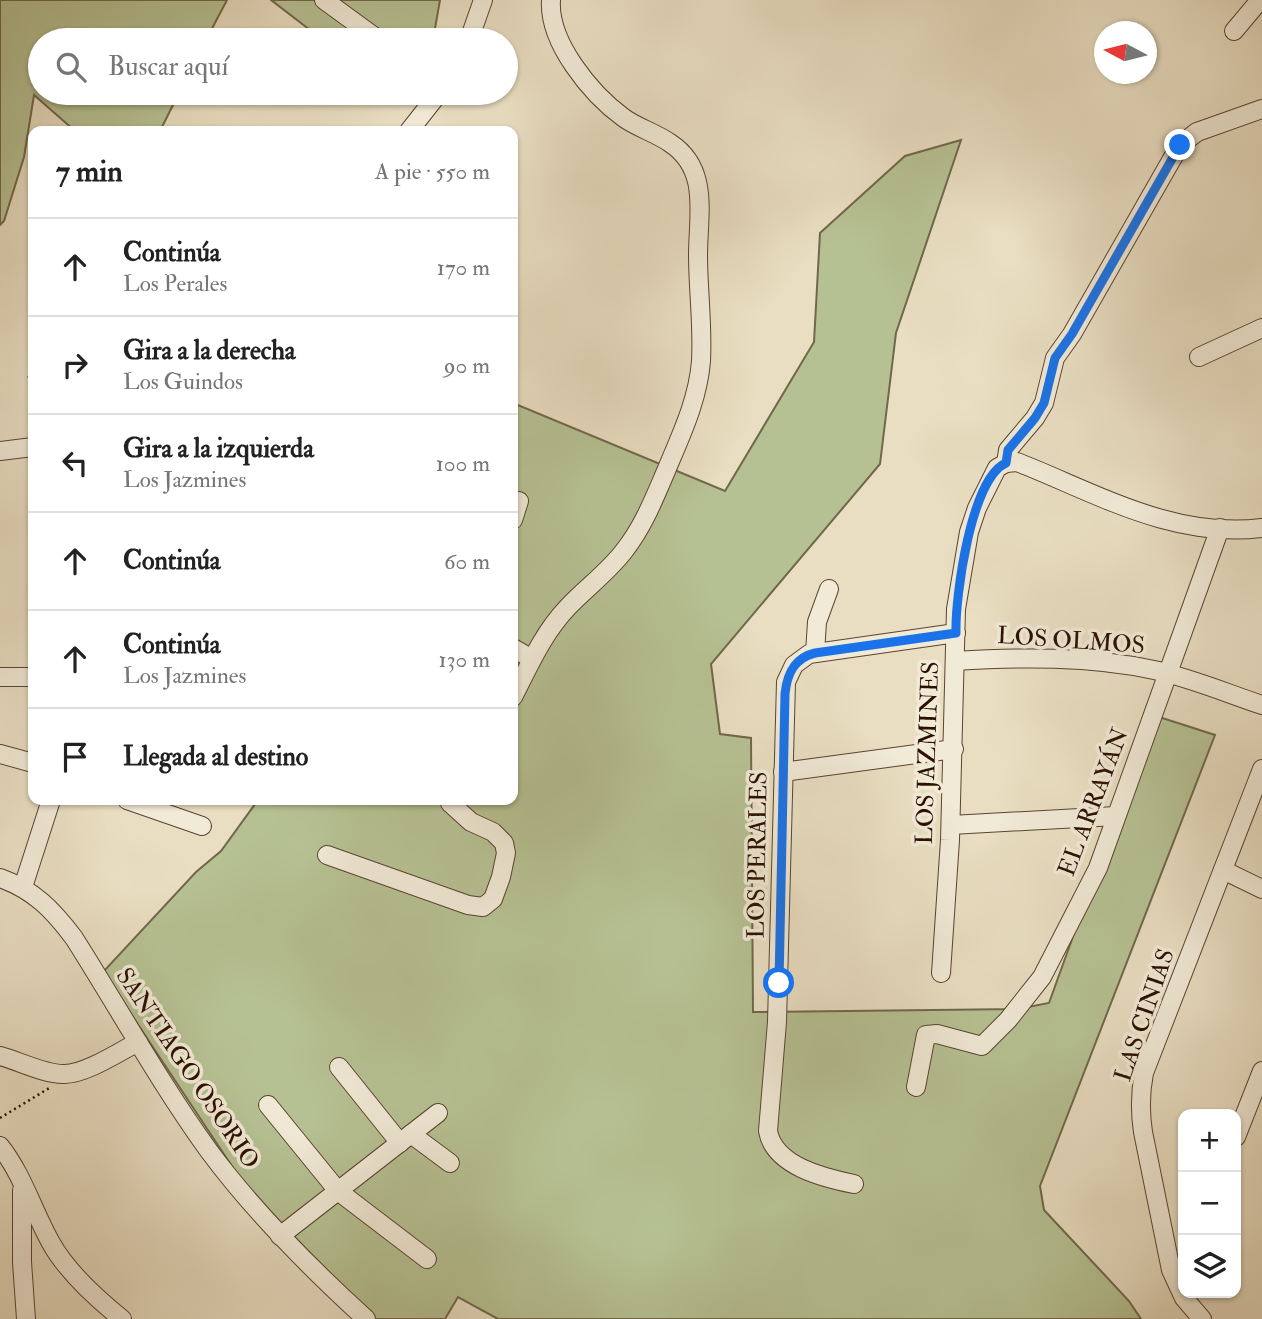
<!DOCTYPE html>
<html lang="es">
<meta charset="utf-8">
<style>
:root{--surface:#fff;--page:#f2f2f2;--text:#222;--muted:#767676;--line:#e0e0e0}
body{margin:0;font-family:"IM FELL Double Pica",serif;background:var(--page);color:var(--text)}
.controls{position:absolute;right:21px;bottom:21px;display:grid;overflow:hidden;border-radius:14px;box-shadow:0 2px 5px #0004}
.controls button{width:63px;height:63px;display:grid;place-items:center;padding:0;border:0;border-bottom:2px solid var(--line);background:var(--surface);color:var(--text);font:35px sans-serif}
.compass{position:absolute;left:1094px;top:21px;width:63px;height:63px;border-radius:50%;background:var(--surface);box-shadow:0 2px 5px #0004;rotate:277deg}
.stop{position:absolute;width:21px;height:21px;margin:-16px;border:5px solid #1a73e8;border-radius:50%;background:#fff}
.stop.end{background:#1a73e8;border-color:#fff;box-shadow:0 2px 7px #0008}
.list{margin:0;padding:0;list-style:none}
h2{display:flex;justify-content:space-between;align-items:center;height:91px;margin:0;padding:0 28px;font-size:30px}
h2 small{font-size:23px;font-weight:400;color:var(--muted)}
.list li{display:grid;grid-template-columns:46px 1fr auto;gap:21px;align-items:center;box-sizing:border-box;height:98px;padding:0 28px;border-top:2px solid var(--line)}
.list b{display:block;font-size:26px;white-space:nowrap}
.list p{margin:0;font-size:23px;white-space:nowrap;color:var(--muted)}
.list em{font-size:23px;font-style:normal;color:var(--muted)}
.icon{flex:none;width:38px;height:38px;fill:none;stroke:currentColor;stroke-width:2;stroke-linecap:round;stroke-linejoin:round}
.map{position:relative;flex:none;width:1262px;height:1319px;overflow:hidden}
.search{position:absolute;background:var(--surface);box-shadow:0 2px 5px #0004;left:28px;top:28px;width:490px;height:77px;display:flex;align-items:center;gap:18px;box-sizing:border-box;padding:0 24px;border-radius:38px;color:var(--muted);font-size:26px}
.panel{position:absolute;background:var(--surface);box-shadow:0 2px 5px #0004;left:28px;top:126px;width:490px;height:679px;border-radius:14px}
.map>svg:first-child{display:block}
.green{fill:#b6c193;stroke:#70684a;stroke-width:2}
.lines{fill:none;stroke-linecap:round;stroke-linejoin:round}
.minor-casing{stroke:#5a4430;stroke-width:20}
.path{stroke:#2b1000;stroke-width:2.5;stroke-dasharray:2 3.5;stroke-linecap:butt}
.minor{stroke:#f1ead7;stroke-width:18}
.route{stroke:#1a73e8;stroke-width:9}
.labels{text-anchor:middle;stroke-width:7;stroke-linejoin:round;paint-order:stroke}
.street-label{font-size:24px;fill:#2b1000;stroke:#f1ead7}
</style>
<div class="map">
<svg width="1262" height="1319" viewBox="0 0 1262 1319">
<rect width="100%" height="100%" fill="#e9dec2"/>
<filter id="stains"><feTurbulence type="fractalNoise" baseFrequency=".00286" numOctaves="4"/><feColorMatrix values="0 0 0 0 .2 0 0 0 0 .09 0 0 0 0 .02 0 0 0 .5 -.17"/></filter>
<radialGradient id="worn" r=".72"><stop offset=".6" stop-color="#630" stop-opacity="0"/><stop offset="1" stop-color="#630" stop-opacity=".3"/></radialGradient>
<!-- green -->
<g class="green">
<path d="M 0,0 L 227,0 L 206,40 L 40,40 L 40,93 L 179,93 L 160,131 L 75,131 L 34,95 L 24,157 L 4,221 L 0,225 Z"/>
<path d="M 271,0 L 440,0 L 433,40 L 323,40 Z"/>
<path d="M 961,140 L 896,333 L 880,464 L 711,664 L 720,734 L 751,738 L 753,1012 L 1018,1009 L 1049,1003 L 1153,715 L 1215,735 L 1040,1186 L 1044,1210 L 1129,1301 L 1141,1319 L 498,1319 L 458,1297 L 445,1319 L 375,1319 L 311,1262 L 255,1201 L 103,972 L 196,872 L 221,851 L 258,800 L 513,800 L 513,403 L 725,491 L 814,342 L 820,233 L 905,156 Z"/>
</g>
<g class="lines">
<defs>
<g id="minor">
<path d="M 324,0 L 379,40"/>
<path d="M 1234,31 L 1260,0"/>
<path d="M 469,40 L 483,0"/>
<path d="M 409,131 L 439,93"/>
<path d="M 1199,357 L 1262,328"/>
<path d="M 0,451 L 33,447"/>
<path d="M 1006,463 L 1008,450 L 1035,418 L 1044,403 L 1055,358 L 1072,334 L 1180,145 L 1197,132 L 1262,109"/>
<path d="M 513,520 L 519,501"/>
<path d="M 513,648 L 532,659"/>
<path d="M 815,653 L 817,622 L 829,589"/>
<path d="M 955,661 C 1020,657 1090,656 1154,670 C 1191,678 1226,693 1262,705"/>
<path d="M 0,677 L 33,677"/>
<path d="M 513,697 C 529,666 543,633 568,607 C 586,588 608,572 624,551 C 643,527 654,499 666,471 C 681,435 698,400 701,361 C 703,325 698,290 698,255 C 698,215 710,169 670,143 C 656,133 638,128 624,118 C 591,94 548,42 551,0"/>
<path d="M 0,754 L 33,763"/>
<path d="M 783,772 L 954,749"/>
<path d="M 127,800 L 202,826"/>
<path d="M 951,825 L 1116,816"/>
<path d="M 327,855 L 468,905 L 483,907 L 493,899 L 501,877 L 506,853 L 504,843 L 493,832 L 471,822 L 450,803"/>
<path d="M 1223,870 L 1262,889"/>
<path d="M 0,878 C 34,890 53,910 74,938 C 119,1009 160,1083 209,1151 C 255,1213 309,1267 366,1319"/>
<path d="M 23,887 L 51,800"/>
<path d="M 941,973 L 950,840 L 956,609 L 969,532 L 977,508 L 997,468 L 1006,463 L 1017,462 C 1096,493 1173,539 1262,528"/>
<path d="M 0,1056 C 19,1061 44,1074 63,1074 C 84,1075 119,1052 138,1042"/>
<path d="M 339,1067 L 400,1143"/>
<path d="M 916,1087 L 926,1035 L 937,1034 L 982,1046 L 1008,1020 L 1042,977 L 1098,868 L 1220,528"/>
<path d="M 268,1105 L 338,1191 L 427,1259"/>
<path d="M 411,1134 L 450,1163"/>
<path d="M 1236,1137 L 1262,1071"/>
<path d="M 0,1146 C 23,1175 33,1211 51,1243 C 67,1272 96,1298 122,1319"/>
<path d="M 854,1184 C 824,1178 774,1166 768,1131 L 777,1022 L 786,682 L 794,665 L 809,654 L 956,633"/>
<path d="M 22,1190 L 22,1262 L 26,1319"/>
<path d="M 280,1236 L 438,1113"/>
<path d="M 1202,1319 L 1184,1298 L 1171,1270 L 1143,1132 C 1140,1112 1140,1093 1144,1073 L 1262,769"/>
</g>
</defs>
<!-- minor casing -->
<use href="#minor" class="minor-casing"/>
<!-- path -->
<g class="path">
<path d="M 33,372 L 28,378 L 33,382"/>
<path d="M 0,1118 L 51,1087"/>
</g>
<!-- minor -->
<use href="#minor" class="minor"/>
</g>
<g class="lines">
<!-- route -->
<path class="route" d="M 779,983 L 785,694 C 787,674 794,658 815,653 L 956,633 C 955,597 971,478 1006,463 L 1008,450 L 1035,418 L 1044,403 L 1055,358 L 1072,334 L 1180,145"/>
</g>
<g class="labels">
<!-- street labels -->
<g class="street-label">
<text transform="translate(1071 640) rotate(4)" y="8">LOS OLMOS</text>
<text transform="translate(927 753) rotate(-88)" y="8">LOS JAZMINES</text>
<text transform="translate(1093 802) rotate(-69)" y="8">EL ARRAYÁN</text>
<text transform="translate(757 855) rotate(-89)" y="8">LOS PERALES</text>
<text transform="translate(1144 1015) rotate(-71)" y="8">LAS CINIAS</text>
<text transform="translate(188 1068) rotate(56)" y="8">SANTIAGO OSORIO</text>
</g>
</g>
<rect width="100%" height="100%" filter="url(#stains)"/>
<rect width="100%" height="100%" fill="url(#worn)"/>
</svg>
<div class="controls">
<button>+</button>
<button>−</button>
<button><svg class="icon" aria-label="layers" viewBox="0 0 24 24"><path d="M12 4l9 5-9 5-9-5zM3 14l9 5 9-5"/></svg></button>
</div>
<svg class="compass" viewBox="-18 -18 36 36"><path d="M0-13l5 13h-10z" fill="#e53935"/><path d="M0 13l5-13h-10z" fill="#767676"/></svg>
<div class="stop" style="left:779px;top:983px"></div>
<div class="stop end" style="left:1180px;top:145px"></div>
<div class="search"><svg class="icon" aria-label="search" viewBox="0 0 24 24"><circle cx="10" cy="10" r="6"/><path d="M15 15l6 6"/></svg>Buscar aquí</div>
<section class="panel">
<h2>7 min<small>A pie · 550 m</small></h2>
<ul class="list">
<li><svg class="icon" aria-label="ahead" viewBox="0 0 24 24"><path d="M12 20V5M6 11l6-6 6 6"/></svg><div><b>Continúa</b><p>Los Perales</p></div><em>170 m</em></li>
<li><svg class="icon" aria-label="right" viewBox="0 0 24 24"><path d="M7 20v-9h11M14 6l5 5-5 5"/></svg><div><b>Gira a la derecha</b><p>Los Guindos</p></div><em>90 m</em></li>
<li><svg class="icon" aria-label="left" viewBox="0 0 24 24"><path d="M17 20v-9H6M10 6l-5 5 5 5"/></svg><div><b>Gira a la izquierda</b><p>Los Jazmines</p></div><em>100 m</em></li>
<li><svg class="icon" aria-label="ahead" viewBox="0 0 24 24"><path d="M12 20V5M6 11l6-6 6 6"/></svg><div><b>Continúa</b></div><em>60 m</em></li>
<li><svg class="icon" aria-label="ahead" viewBox="0 0 24 24"><path d="M12 20V5M6 11l6-6 6 6"/></svg><div><b>Continúa</b><p>Los Jazmines</p></div><em>130 m</em></li>
<li><svg class="icon" aria-label="arrive" viewBox="0 0 24 24"><path d="M6 21V4h12l-3 4 3 4H6"/></svg><div><b>Llegada al destino</b></div></li>
</ul>
</section>
</div>
